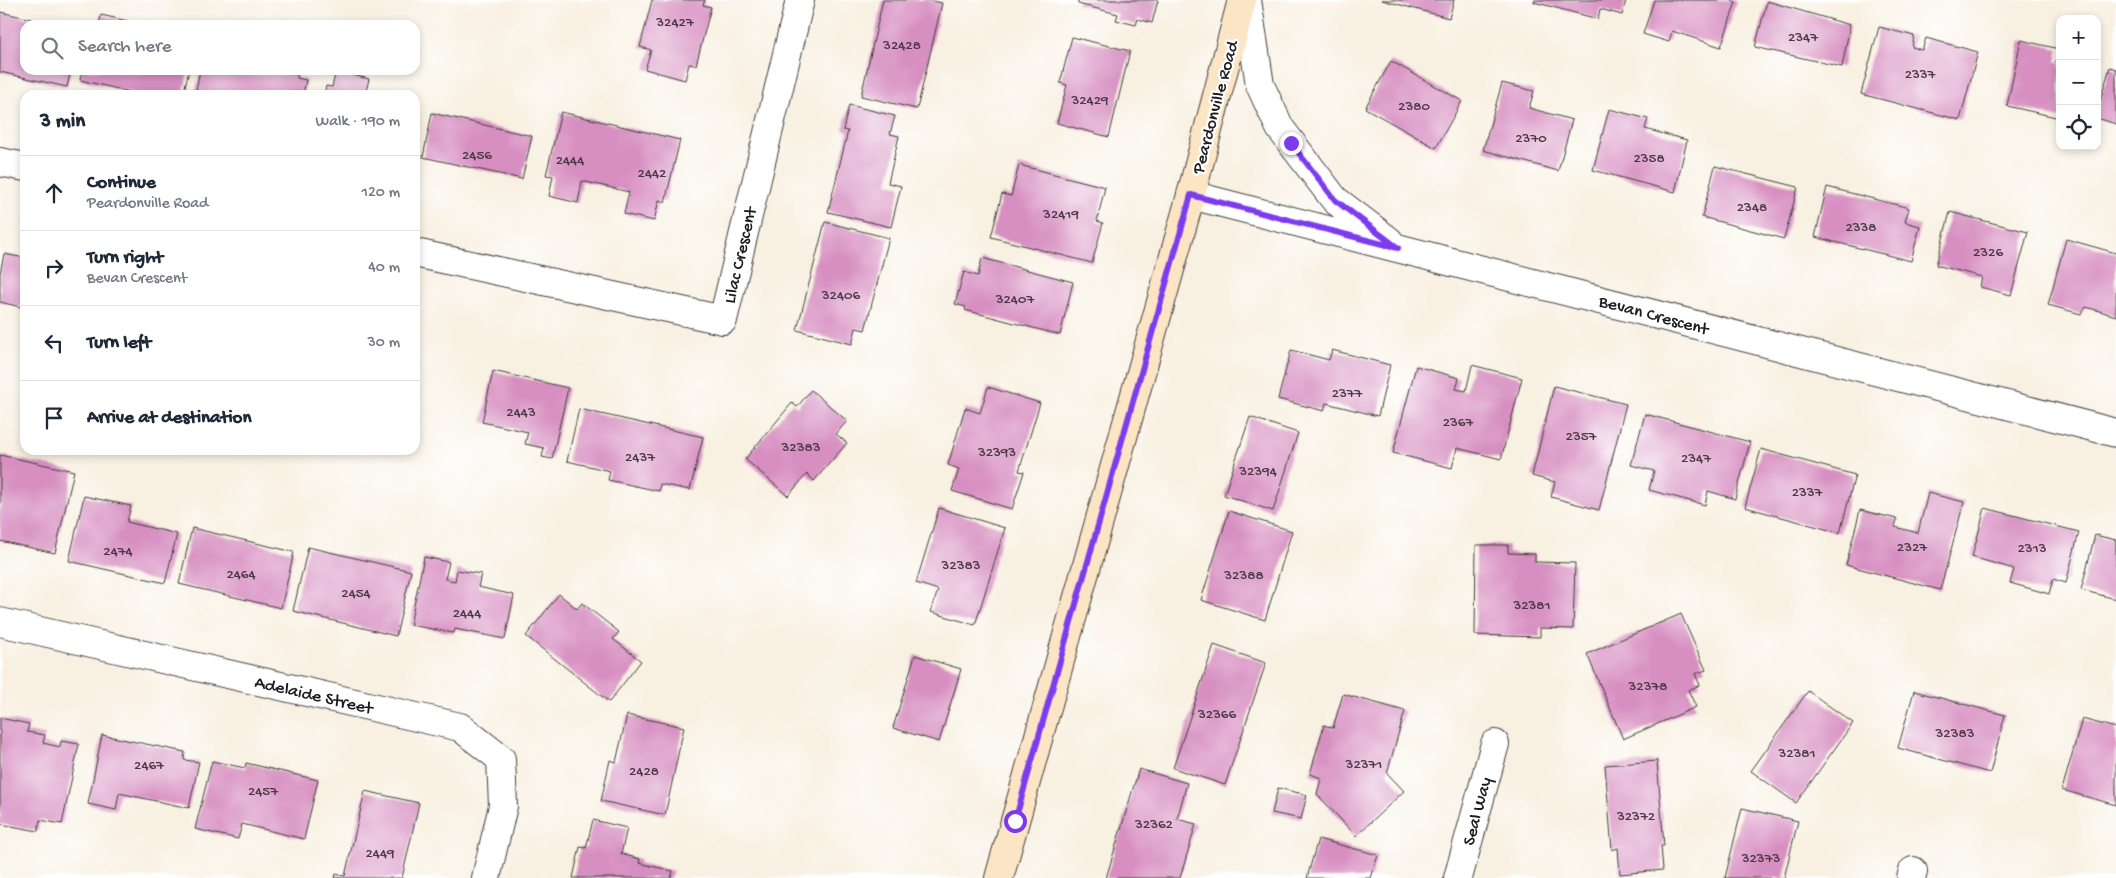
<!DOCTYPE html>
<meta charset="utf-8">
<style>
:root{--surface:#fff;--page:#f2f2f3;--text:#1f2937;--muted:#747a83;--line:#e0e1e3}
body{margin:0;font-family:"Gochi Hand",sans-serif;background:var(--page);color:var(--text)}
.controls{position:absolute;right:15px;top:15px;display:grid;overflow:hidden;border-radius:10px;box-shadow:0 2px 8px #0003}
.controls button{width:45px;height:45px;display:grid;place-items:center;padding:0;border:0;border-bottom:1px solid var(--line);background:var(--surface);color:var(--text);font:25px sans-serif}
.stop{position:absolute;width:15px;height:15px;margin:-11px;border:4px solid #7c3aed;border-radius:50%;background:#fff}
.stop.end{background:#7c3aed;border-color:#fff;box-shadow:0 1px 5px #0008}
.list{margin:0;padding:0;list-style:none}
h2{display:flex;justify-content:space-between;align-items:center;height:65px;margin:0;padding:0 20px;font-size:21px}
h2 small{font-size:16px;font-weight:400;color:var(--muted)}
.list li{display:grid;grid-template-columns:32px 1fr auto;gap:15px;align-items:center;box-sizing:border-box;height:75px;padding:0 20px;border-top:1px solid var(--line)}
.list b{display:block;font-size:19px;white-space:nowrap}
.list p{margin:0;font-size:16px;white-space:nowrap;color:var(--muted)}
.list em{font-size:16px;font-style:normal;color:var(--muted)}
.icon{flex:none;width:28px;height:28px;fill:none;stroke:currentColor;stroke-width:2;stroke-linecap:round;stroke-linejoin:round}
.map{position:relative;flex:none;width:2116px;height:878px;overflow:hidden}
.search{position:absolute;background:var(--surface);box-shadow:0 2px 8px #0003;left:20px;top:20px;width:400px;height:55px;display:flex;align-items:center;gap:12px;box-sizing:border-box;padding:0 18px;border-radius:15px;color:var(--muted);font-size:19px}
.panel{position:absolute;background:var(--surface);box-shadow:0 2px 8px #0003;left:20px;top:90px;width:400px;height:365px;border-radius:15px}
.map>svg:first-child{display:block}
.building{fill:#d78fc1}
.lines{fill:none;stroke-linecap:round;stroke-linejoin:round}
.minor-casing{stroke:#3d3c3a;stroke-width:30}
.tertiary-casing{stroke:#3d3c3a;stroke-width:30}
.secondary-casing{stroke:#3d3c3a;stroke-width:30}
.minor{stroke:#fff;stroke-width:28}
.tertiary{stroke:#fff;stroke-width:28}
.secondary{stroke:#fce5c4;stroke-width:28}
.route{stroke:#7c3aed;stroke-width:6}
.labels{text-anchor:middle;stroke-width:4.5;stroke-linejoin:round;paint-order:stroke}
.number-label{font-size:15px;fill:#4b3945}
.street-label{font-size:18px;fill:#1c1c1c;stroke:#fff}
</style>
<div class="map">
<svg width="2116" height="878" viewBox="0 0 2116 878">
<rect width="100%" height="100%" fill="#fff"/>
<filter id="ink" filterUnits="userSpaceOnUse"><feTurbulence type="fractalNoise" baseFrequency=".02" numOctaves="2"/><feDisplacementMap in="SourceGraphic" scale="10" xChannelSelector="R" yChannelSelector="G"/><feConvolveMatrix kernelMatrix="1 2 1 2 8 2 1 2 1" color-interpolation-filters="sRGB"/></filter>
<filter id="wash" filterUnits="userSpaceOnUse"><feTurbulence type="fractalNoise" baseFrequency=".0096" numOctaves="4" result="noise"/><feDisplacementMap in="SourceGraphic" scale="20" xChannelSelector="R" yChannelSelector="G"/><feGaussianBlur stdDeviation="1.12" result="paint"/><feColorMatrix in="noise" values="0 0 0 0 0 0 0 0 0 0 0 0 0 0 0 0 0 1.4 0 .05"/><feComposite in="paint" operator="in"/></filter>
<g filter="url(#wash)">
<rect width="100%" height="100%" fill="#f8f0e1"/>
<g id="blocks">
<!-- building -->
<g class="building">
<path d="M 652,0 L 705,0 L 703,5 L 711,7 L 696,65 L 689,64 L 685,80 L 645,69 L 651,50 L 640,47 Z"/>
<path d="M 883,0 L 928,0 L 942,3 L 917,109 L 861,96 Z"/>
<path d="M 1078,0 L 1158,0 L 1152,23 L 1138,19 L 1136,25 L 1116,20 L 1118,14 L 1078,4 Z"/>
<path d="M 1382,0 L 1454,0 L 1449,18 Z"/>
<path d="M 1535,0 L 1626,0 L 1622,15 L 1600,9 L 1598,19 L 1534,2 Z"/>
<path d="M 1654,0 L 1732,0 L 1736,2 L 1721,47 L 1672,31 L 1669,42 L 1643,34 Z"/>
<path d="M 1767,1 L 1850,25 L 1842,67 L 1755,47 Z"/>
<path d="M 0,12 L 54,24 L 25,25 L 25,70 L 71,70 L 67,87 L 0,72 Z"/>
<path d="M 101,15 L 141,24 L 141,25 L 99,25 Z"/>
<path d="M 1879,27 L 1914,36 L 1912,47 L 1922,50 L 1926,38 L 1978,52 L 1960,120 L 1861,94 Z"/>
<path d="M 1072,37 L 1130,51 L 1109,137 L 1057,123 L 1067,85 L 1060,83 Z"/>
<path d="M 2021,40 L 2059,49 L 2056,62 L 2060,62 L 2060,118 L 2007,106 Z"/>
<path d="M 1391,61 L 1462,101 L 1436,148 L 1365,108 Z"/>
<path d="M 2110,67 L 2116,69 L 2116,124 L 2097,118 L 2097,111 Z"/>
<path d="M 82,70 L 189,70 L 183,95 L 143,95 L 80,80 Z"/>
<path d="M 200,70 L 298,70 L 297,78 L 306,80 L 303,95 L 195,95 Z"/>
<path d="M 336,71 L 369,79 L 365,95 L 324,95 L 326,86 L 332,87 Z"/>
<path d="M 1502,83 L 1534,91 L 1529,108 L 1572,120 L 1558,171 L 1483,150 Z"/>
<path d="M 849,105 L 895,116 L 890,134 L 899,136 L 888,183 L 901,186 L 891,227 L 828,212 L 848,131 L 843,130 Z"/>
<path d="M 1609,109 L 1648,119 L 1645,129 L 1687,140 L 1675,192 L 1593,170 Z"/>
<path d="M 561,112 L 680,140 L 665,202 L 659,200 L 654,221 L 624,214 L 629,192 L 582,181 L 578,203 L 549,196 L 553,176 L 546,175 Z"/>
<path d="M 432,113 L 532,136 L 522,179 L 423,157 Z"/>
<path d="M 1019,165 L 1105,187 L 1097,221 L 1103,223 L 1092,263 L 991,237 L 1002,194 L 1011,196 Z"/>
<path d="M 1715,166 L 1798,187 L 1784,239 L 1702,217 Z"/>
<path d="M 1827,187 L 1909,208 L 1905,222 L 1920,226 L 1911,261 L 1815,237 Z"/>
<path d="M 1950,212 L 2028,232 L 2011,295 L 1980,287 L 1982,277 L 1936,265 Z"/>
<path d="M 825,222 L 889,238 L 865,330 L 856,328 L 852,344 L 797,330 Z"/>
<path d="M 2066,239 L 2116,253 L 2116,316 L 2086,307 L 2081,314 L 2048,305 Z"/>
<path d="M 4,254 L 25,258 L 25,308 L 0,302 L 0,273 Z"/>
<path d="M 982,258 L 1073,282 L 1060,335 L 965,310 L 966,307 L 955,304 L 964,272 L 978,276 Z"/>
<path d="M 1291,350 L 1329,360 L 1332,350 L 1390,365 L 1378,416 L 1326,403 L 1324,411 L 1278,399 Z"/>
<path d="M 1472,365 L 1522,378 L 1501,459 L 1457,448 L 1452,468 L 1393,453 L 1416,366 L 1459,378 L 1456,389 L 1466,391 Z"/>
<path d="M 493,371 L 568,388 L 552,459 L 542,457 L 544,448 L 525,444 L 528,432 L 482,422 Z"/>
<path d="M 1554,386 L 1626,404 L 1599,510 L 1551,497 L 1555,482 L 1532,476 Z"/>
<path d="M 988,387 L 1040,403 L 1019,471 L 1024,472 L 1012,509 L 952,491 L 959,469 L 948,465 L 965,408 L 980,413 Z"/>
<path d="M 811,390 L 847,421 L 836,434 L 847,443 L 814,481 L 807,474 L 788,496 L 745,459 L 792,403 L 797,407 Z"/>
<path d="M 579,409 L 703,437 L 690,490 L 660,484 L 659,491 L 608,480 L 610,471 L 567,461 Z"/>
<path d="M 1645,414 L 1750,442 L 1735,499 L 1708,491 L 1705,505 L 1649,490 L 1654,471 L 1631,465 Z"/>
<path d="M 1250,417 L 1298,433 L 1273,511 L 1224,495 Z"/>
<path d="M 1761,449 L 1855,475 L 1840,533 L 1745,507 Z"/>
<path d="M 0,455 L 74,471 L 55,553 L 0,541 Z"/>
<path d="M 1928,493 L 1964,502 L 1940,590 L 1846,565 L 1860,510 L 1897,519 L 1895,527 L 1918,533 Z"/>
<path d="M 84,496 L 131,506 L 127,522 L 177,534 L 165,583 L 69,561 Z"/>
<path d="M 939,508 L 1005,528 L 975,625 L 931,612 L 938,590 L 916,583 Z"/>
<path d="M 1985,508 L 2079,532 L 2066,583 L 2053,579 L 2049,594 L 2010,583 L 2014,569 L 1972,557 Z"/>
<path d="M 1229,511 L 1292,531 L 1265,620 L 1201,600 Z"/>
<path d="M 192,528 L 294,552 L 281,608 L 179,584 Z"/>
<path d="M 2095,535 L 2116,540 L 2116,599 L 2081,590 Z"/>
<path d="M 1476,545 L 1508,545 L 1508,553 L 1535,554 L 1535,562 L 1575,563 L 1573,629 L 1540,628 L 1540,637 L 1475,635 Z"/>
<path d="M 308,547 L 411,571 L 396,636 L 293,611 Z"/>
<path d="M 424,557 L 449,562 L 445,579 L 455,581 L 457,570 L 481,574 L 478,587 L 514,595 L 505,639 L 455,629 L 454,633 L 410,625 Z"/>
<path d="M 559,594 L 577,609 L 582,603 L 619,632 L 613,639 L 641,661 L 609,702 L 526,636 Z"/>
<path d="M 1681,614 L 1706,670 L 1695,674 L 1700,685 L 1688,690 L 1696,707 L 1623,739 L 1587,654 Z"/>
<path d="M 1214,645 L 1266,663 L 1225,785 L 1173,768 Z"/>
<path d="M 915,655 L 961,669 L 939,742 L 893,728 Z"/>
<path d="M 1808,691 L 1853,723 L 1796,803 L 1751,771 Z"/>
<path d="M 1914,691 L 2005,715 L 1990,773 L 1898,748 Z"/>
<path d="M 1343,694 L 1405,711 L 1387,773 L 1404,791 L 1356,836 L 1317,794 L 1321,778 L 1310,774 L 1324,725 L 1333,728 Z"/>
<path d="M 627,715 L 684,727 L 665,815 L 601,801 L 610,760 L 616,762 Z"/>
<path d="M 0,718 L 29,724 L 27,732 L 45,735 L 43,743 L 60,747 L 61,741 L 79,744 L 62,824 L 40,820 L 38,831 L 0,824 Z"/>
<path d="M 2082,719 L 2116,728 L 2116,805 L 2062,790 Z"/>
<path d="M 102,735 L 185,752 L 184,760 L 199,762 L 189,808 L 119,793 L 116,810 L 88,804 Z"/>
<path d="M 212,761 L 245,768 L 246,763 L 318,780 L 304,839 L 242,824 L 238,839 L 195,829 Z"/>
<path d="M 1657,761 L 1664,846 L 1661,846 L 1663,870 L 1620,874 L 1618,848 L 1612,850 L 1605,765 Z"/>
<path d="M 1139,769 L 1187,783 L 1177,819 L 1196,824 L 1180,878 L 1106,878 Z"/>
<path d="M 1278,788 L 1307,795 L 1301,819 L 1272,813 Z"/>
<path d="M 365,791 L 419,803 L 402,878 L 335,878 L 336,874 L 345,876 Z"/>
<path d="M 1742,808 L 1798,821 L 1784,878 L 1725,878 Z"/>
<path d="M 593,820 L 627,828 L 621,854 L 640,859 L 639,863 L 673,871 L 671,878 L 573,878 L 580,847 L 586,848 Z"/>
<path d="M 1318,839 L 1378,855 L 1371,878 L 1307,878 Z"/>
</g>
</g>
</g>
<g filter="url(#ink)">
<use href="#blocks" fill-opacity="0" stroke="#3d3c3a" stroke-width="1"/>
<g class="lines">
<defs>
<g id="minor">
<path d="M 0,162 L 25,167"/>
<path d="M 415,253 L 723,320 L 800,0"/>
<path d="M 0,622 L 460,727 L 501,759 L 503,806 L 486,878"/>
<path d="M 1458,878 L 1495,744"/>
<path d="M 1911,878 L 1913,871"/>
</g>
<g id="tertiary">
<path d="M 1247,0 L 1260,85 L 1280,128 L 1335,200 L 1389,241"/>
<path d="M 1191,195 L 2116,433"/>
</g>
<path id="secondary" d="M 999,878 L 1191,195 L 1242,0"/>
</defs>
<!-- minor casing -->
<use href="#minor" class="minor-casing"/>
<!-- tertiary casing -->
<use href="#tertiary" class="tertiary-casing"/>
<!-- secondary casing -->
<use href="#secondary" class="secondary-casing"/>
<!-- minor -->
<use href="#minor" class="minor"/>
<!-- tertiary -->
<use href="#tertiary" class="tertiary"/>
<!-- secondary -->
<use href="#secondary" class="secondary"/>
</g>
</g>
<g class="lines" filter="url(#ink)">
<!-- route -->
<path class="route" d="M 1015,821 L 1191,195 L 1398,248 L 1335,200 L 1291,143"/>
</g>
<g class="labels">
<!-- number labels -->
<g class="number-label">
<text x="675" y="26">32427</text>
<text x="1803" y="41">2347</text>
<text x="902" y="49">32428</text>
<text x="1920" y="78">2337</text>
<text x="1090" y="104">32429</text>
<text x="1414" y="110">2380</text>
<text x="1531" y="142">2370</text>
<text x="477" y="159">2456</text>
<text x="1649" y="162">2358</text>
<text x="570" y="164">2444</text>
<text x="652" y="177">2442</text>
<text x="1752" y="211">2348</text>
<text x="1061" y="218">32419</text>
<text x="1861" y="231">2338</text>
<text x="1988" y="256">2326</text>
<text x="841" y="299">32406</text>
<text x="1015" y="303">32407</text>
<text x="1347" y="397">2377</text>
<text x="521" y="416">2443</text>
<text x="1458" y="426">2367</text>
<text x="1581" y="440">2357</text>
<text x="801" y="451">32383</text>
<text x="997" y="456">32393</text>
<text x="640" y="461">2437</text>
<text x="1696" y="462">2347</text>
<text x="1258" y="475">32394</text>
<text x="1807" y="496">2337</text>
<text x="1912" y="551">2327</text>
<text x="2032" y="552">2313</text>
<text x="118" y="555">2474</text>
<text x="961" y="569">32383</text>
<text x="241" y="578">2464</text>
<text x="1244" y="579">32388</text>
<text x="356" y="597">2454</text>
<text x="1532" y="609">32381</text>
<text x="467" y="617">2444</text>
<text x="1648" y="690">32378</text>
<text x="1217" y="718">32366</text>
<text x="1955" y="737">32383</text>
<text x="1797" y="757">32381</text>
<text x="1364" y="768">32371</text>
<text x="149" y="769">2467</text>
<text x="644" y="775">2428</text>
<text x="263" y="795">2457</text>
<text x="1636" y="820">32372</text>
<text x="1154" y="828">32362</text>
<text x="380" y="857">2449</text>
<text x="1761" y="862">32373</text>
</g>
<!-- street labels -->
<g class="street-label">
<text transform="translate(1214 107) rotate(-75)" y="6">Peardonville Road</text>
<text transform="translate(739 255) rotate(-77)" y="6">Lilac Crescent</text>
<text transform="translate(1654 314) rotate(15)" y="6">Bevan Crescent</text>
<text transform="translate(314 694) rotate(13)" y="6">Adelaide Street</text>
<text transform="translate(1476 811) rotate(-75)" y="6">Seal Way</text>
</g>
</g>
</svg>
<div class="controls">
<button>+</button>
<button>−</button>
<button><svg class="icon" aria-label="locate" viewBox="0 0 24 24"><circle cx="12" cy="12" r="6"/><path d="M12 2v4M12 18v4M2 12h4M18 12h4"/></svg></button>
</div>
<div class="stop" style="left:1015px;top:821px"></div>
<div class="stop end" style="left:1291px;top:143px"></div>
<div class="search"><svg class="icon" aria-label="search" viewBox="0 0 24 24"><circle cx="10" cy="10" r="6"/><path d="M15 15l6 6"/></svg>Search here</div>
<section class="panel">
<h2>3 min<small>Walk · 190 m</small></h2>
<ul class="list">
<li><svg class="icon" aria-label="ahead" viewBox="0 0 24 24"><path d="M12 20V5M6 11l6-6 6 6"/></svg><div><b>Continue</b><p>Peardonville Road</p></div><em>120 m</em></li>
<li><svg class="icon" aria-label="right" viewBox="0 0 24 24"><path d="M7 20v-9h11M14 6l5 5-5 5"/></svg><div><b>Turn right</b><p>Bevan Crescent</p></div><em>40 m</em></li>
<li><svg class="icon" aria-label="left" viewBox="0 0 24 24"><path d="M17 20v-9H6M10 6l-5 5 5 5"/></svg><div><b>Turn left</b></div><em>30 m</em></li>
<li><svg class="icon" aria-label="arrive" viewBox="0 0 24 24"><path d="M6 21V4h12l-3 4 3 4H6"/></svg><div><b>Arrive at destination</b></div></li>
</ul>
</section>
</div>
